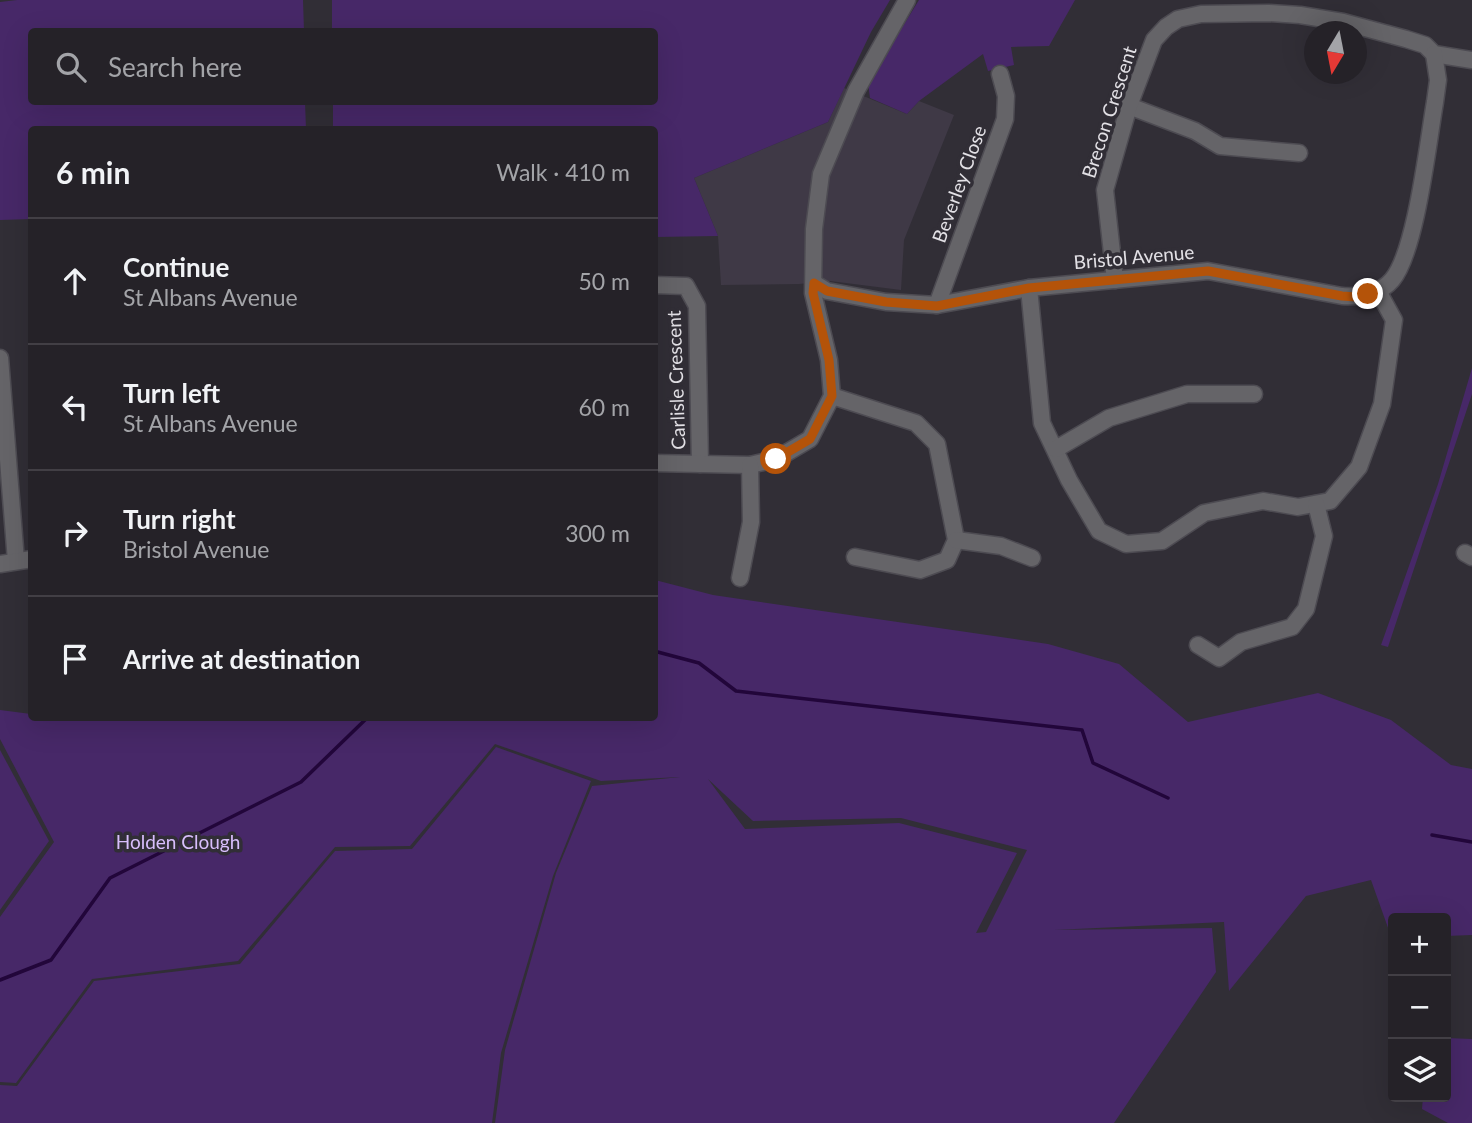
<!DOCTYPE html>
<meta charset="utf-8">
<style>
:root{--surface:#252228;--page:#2d2a30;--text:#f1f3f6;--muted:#a3a4a8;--line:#423f45}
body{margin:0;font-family:Lato,sans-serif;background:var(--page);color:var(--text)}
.controls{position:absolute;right:21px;bottom:21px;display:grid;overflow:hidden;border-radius:7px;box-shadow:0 7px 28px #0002}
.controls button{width:63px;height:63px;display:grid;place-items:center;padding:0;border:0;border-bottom:2px solid var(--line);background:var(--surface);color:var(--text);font:35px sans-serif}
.compass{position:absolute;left:1304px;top:21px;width:63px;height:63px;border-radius:50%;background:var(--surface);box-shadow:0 7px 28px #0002;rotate:190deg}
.stop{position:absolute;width:21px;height:21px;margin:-16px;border:5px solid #b45309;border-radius:50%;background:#fff}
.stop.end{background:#b45309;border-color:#fff;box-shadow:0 2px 7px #0008}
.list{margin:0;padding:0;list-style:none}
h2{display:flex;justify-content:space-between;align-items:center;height:91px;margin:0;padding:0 28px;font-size:30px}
h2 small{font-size:23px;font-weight:400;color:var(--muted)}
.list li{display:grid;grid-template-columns:46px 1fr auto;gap:21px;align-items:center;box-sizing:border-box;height:126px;padding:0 28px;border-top:2px solid var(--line)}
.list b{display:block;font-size:26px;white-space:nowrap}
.list p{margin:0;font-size:23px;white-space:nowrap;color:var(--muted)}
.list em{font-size:23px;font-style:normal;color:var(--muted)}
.icon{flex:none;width:38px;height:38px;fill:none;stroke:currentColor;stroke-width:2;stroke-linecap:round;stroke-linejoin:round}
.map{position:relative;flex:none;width:1472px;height:1123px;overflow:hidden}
.search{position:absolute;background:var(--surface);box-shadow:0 7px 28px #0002;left:28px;top:28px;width:630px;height:77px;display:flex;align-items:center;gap:18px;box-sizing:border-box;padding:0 24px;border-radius:7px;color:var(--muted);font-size:26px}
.panel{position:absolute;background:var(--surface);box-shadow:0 7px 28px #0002;left:28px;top:126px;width:630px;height:595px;border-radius:7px}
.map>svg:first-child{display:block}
.built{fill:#3f3946}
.green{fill:#472868;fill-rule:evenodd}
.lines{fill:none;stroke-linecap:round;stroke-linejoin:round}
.stream{stroke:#22063a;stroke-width:3.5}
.minor-casing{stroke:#4d4b52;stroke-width:19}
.minor{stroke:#656468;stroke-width:16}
.route{stroke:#b45309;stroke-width:9}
.labels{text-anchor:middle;stroke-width:7;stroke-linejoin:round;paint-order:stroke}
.street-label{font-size:19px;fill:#e3e1e6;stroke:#312e36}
.park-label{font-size:19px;fill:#d8befc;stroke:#312e36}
</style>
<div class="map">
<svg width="1472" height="1123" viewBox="0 0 1472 1123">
<rect width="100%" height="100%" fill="#312e36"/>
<!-- built -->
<path class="built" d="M 844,88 L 907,114 L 919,101 L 954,115 L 904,240 L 901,290 L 830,281 L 799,284 L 721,285 L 718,236 L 694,178 L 828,122 Z"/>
<!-- green -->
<g class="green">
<path d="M 17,0 L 303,0 L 304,31 L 32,32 L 32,102 L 305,102 L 306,129 L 32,130 L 31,219 L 0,220 L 0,2 Z"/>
<path d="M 332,0 L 890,0 L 871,32 L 828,122 L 694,178 L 718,236 L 655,237 L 654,130 L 333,129 L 333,102 L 654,102 L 654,32 L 332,31 Z"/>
<path d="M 919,0 L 1075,0 L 1049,46 L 1011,47 L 1014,65 L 988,71 L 983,54 L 919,101 L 907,114 L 870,98 L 868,83 Z"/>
<path d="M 1472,368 L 1472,394 L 1388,647 L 1381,645 L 1438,484 Z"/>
<path d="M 655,580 L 713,595 L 1048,644 L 1119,664 L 1188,722 L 1318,693 L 1391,720 L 1451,765 L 1472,769 L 1472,935 L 1446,936 L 1446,918 L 1393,918 L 1392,939 L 1371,880 L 1306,896 L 1229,991 L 1224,922 L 1054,930 L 1212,928 L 1216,972 L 1114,1123 L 495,1123 L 505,1050 L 556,873 L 592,786 L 680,777 L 601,781 L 495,744 L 410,846 L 335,847 L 238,961 L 92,979 L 16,1083 L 0,1082 L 0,917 L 54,842 L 0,739 L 0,710 L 31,714 L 32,718 L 654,718 ZM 708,779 L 753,821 L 901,818 L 1027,850 L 986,932 L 976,933 L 1017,853 L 899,823 L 745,829 Z"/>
<path d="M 496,747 L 591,781 L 553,876 L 501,1053 L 492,1123 L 0,1123 L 0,1085 L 17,1086 L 94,981 L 240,964 L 335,851 L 412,849 Z"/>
<path d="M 0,750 L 49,841 L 0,910 Z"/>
<path d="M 1446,1038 L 1472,1039 L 1472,1123 L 1448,1123 L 1422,1109 L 1423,1097 L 1446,1097 Z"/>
</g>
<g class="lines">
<!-- stream -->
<g class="stream">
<path d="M 654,651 L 699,663 L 736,691 L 1082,730 L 1093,763 L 1168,798"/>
<path d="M 1432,835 L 1472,842"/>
<path d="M 0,980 L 51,960 L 110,878 L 301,782 L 367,718"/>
</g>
<defs>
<g id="minor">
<path d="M 1129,106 L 1195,131 L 1220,146 L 1299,153"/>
<path d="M 1115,280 L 1105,190 L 1129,106 L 1154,40 L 1166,27 L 1178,19 L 1201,14 L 1269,13 L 1300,15 L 1343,22 L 1406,39 L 1425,45 L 1434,54 L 1472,60"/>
<path d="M 814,283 L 827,291 L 886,302 L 937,305 L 1029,288 L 1208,271 L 1342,296 C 1360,297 1380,294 1392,280 C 1416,252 1428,142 1435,102 L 1438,80 L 1434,54"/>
<path d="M 654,285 L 686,286 L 697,306 L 700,464"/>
<path d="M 1029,288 L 1042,423 L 1069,480 L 1099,531 L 1126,544 L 1162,541 L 1204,513 L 1263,501 L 1298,507 L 1330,501 L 1359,467 L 1382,404 L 1394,320 L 1378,291"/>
<path d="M 937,305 L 1005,119 L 1006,96 L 1000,74"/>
<path d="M 0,358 L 16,561"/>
<path d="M 832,396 L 916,423 L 937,444 L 956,540 L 947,560 L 920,570 L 855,557"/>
<path d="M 1056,449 L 1109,418 L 1187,394 L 1254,394"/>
<path d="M 654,463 L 750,465 L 776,459 L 810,439 L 832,396 L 829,360 L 813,293 L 814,229 L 821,174 L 856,91 L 907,0"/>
<path d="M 956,540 L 1001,546 L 1032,558"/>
<path d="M 1465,553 L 1472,557"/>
<path d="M 0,564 L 32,559"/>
<path d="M 740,578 L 751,522 L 750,465"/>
<path d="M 1198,645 L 1219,658 L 1241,642 L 1292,627 L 1306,609 L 1324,536 L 1316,504"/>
</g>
</defs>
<!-- minor casing -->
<use href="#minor" class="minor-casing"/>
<!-- minor -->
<use href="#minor" class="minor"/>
</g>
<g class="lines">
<!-- route -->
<path class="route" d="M 776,459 L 810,439 L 832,396 L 829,360 L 813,293 L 814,283 L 827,291 L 886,302 L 937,306 L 1029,288 L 1208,271 L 1342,296 L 1356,297 L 1368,294"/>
</g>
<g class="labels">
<!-- street labels -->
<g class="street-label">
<text transform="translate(1109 112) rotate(-72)" y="7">Brecon Crescent</text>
<text transform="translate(959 184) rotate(-70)" y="7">Beverley Close</text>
<text transform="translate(1134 257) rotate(-5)" y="7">Bristol Avenue</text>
<text transform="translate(676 380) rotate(-92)" y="7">Carlisle Crescent</text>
</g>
<!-- park labels -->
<g class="park-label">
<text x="178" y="849">Holden Clough</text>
</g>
</g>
</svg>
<div class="controls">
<button>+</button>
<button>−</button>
<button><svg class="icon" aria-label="layers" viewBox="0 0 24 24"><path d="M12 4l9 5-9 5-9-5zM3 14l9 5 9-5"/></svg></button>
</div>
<svg class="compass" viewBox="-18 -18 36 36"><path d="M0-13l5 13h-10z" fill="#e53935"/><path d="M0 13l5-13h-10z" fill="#a3a4a8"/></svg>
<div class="stop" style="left:776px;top:459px"></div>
<div class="stop end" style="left:1368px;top:294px"></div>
<div class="search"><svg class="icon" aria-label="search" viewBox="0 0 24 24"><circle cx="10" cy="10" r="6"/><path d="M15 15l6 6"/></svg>Search here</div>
<section class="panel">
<h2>6 min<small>Walk · 410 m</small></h2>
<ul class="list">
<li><svg class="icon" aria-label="ahead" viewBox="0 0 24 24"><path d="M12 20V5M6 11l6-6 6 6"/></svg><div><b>Continue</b><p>St Albans Avenue</p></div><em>50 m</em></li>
<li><svg class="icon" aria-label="left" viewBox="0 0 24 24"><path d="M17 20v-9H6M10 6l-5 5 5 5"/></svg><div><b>Turn left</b><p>St Albans Avenue</p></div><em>60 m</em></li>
<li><svg class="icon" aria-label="right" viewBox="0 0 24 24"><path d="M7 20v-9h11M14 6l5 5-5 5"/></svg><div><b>Turn right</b><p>Bristol Avenue</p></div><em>300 m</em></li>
<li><svg class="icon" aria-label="arrive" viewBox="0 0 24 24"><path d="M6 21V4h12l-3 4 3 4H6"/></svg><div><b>Arrive at destination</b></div></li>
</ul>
</section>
</div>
